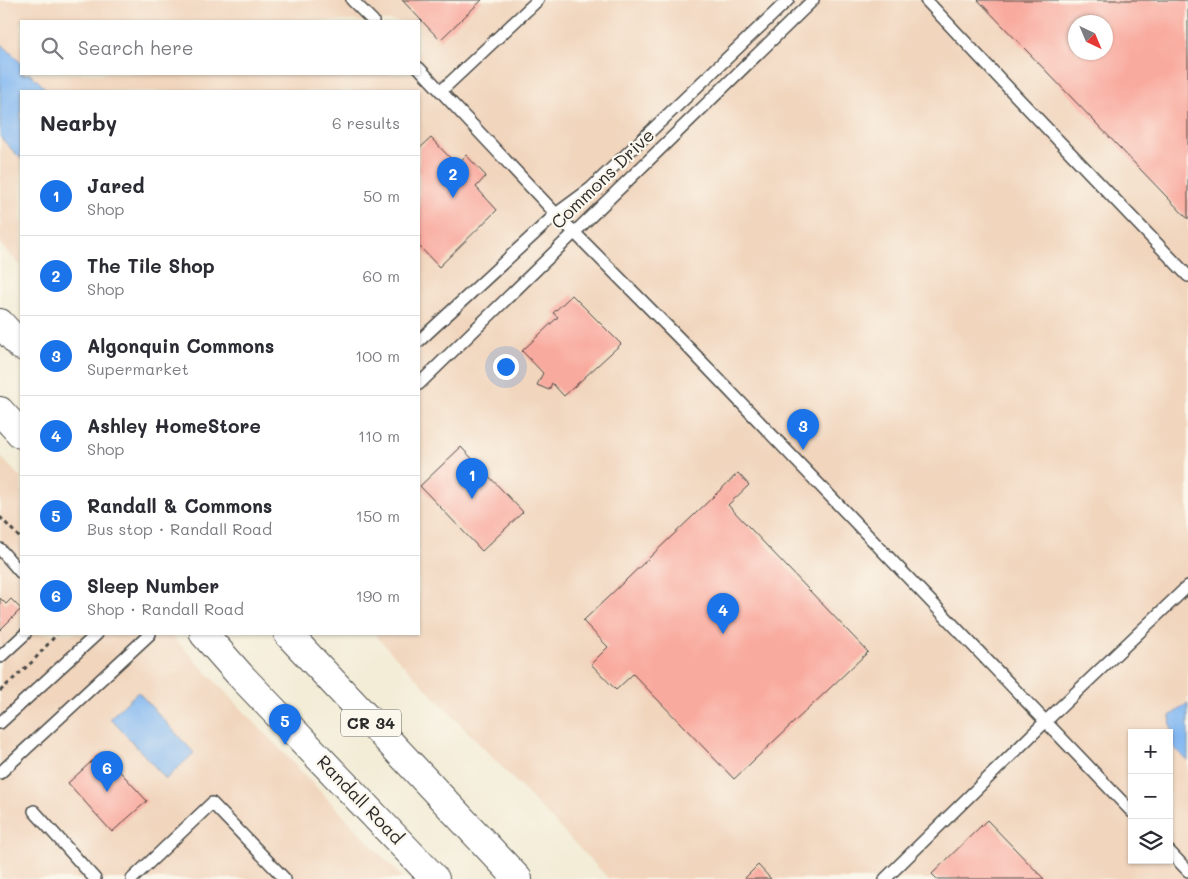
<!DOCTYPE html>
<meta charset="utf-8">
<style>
:root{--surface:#fff;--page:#f2f2f3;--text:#2b2b33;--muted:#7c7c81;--line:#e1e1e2;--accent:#1a73e8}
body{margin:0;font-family:Mali,sans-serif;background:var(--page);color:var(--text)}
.controls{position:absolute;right:15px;bottom:15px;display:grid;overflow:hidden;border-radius:0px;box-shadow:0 1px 4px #0004}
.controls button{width:45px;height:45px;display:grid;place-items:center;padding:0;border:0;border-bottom:1px solid var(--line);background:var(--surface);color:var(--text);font:25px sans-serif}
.compass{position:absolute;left:1068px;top:15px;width:45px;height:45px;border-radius:50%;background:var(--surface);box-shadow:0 1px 4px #0004;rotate:136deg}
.you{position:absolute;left:505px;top:366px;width:18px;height:18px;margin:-12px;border:4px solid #fff;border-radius:50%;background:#1a73e8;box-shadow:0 0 0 8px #1a73e833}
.badge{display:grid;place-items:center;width:32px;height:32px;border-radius:50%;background:var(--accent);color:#fff;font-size:16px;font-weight:700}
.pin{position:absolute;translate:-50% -41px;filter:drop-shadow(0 1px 2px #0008)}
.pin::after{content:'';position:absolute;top:26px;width:18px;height:15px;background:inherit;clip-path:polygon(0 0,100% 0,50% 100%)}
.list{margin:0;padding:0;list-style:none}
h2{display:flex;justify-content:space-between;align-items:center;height:65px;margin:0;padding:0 20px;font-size:21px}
h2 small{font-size:16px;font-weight:400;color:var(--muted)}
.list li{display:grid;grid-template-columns:32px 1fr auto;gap:15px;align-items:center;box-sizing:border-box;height:80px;padding:0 20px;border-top:1px solid var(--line)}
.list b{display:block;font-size:19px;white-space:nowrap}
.list p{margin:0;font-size:16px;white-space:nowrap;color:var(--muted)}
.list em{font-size:16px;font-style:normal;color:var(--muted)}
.icon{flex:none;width:28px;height:28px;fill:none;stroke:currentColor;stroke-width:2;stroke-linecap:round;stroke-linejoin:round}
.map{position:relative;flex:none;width:1188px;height:879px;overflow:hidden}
.search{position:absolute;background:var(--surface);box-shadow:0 1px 4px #0004;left:20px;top:20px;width:400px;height:55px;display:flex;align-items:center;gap:12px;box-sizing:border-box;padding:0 18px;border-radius:0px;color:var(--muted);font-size:19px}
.panel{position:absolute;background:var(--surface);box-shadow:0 1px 4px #0004;left:20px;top:90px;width:400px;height:545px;border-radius:0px}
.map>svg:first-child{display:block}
.built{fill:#f1d5bd;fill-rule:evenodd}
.water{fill:#83b8f1;stroke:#57728e}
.building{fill:#f9aa9f;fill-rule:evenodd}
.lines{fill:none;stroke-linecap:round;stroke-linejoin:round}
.lane-casing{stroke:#494845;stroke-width:14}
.primary-casing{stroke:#494845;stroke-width:30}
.path{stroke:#494845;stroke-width:3;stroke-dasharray:4 4;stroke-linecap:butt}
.lane{stroke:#fff;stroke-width:11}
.primary{stroke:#fff;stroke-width:28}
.labels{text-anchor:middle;stroke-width:4.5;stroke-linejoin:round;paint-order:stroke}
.shield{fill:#fbf7ec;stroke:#696865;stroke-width:1}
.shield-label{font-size:16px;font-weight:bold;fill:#2b2b2b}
.street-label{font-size:18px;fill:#2b2b2b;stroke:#fbf7ec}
</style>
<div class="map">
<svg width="1188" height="879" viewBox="0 0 1188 879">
<rect width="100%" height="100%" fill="#fbf7ec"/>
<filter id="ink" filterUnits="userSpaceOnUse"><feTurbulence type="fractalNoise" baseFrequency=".02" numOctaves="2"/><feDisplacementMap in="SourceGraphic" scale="10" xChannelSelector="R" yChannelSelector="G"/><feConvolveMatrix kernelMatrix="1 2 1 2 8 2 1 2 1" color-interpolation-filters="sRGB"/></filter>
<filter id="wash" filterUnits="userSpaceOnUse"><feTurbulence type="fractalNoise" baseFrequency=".0096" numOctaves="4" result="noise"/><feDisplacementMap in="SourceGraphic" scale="20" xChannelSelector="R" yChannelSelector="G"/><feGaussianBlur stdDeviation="1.12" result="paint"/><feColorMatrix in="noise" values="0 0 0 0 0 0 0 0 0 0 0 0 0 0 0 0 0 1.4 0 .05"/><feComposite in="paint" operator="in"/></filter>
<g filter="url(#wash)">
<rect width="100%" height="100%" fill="#f3edd8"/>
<!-- built -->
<g class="built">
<path d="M 0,0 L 1188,0 L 1188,879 L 609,879 L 374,634 L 419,634 L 419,91 L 21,91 L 21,266 L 0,244 ZM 21,21 L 419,21 L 419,74 L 21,74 ZM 1076,22 L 1106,22 L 1106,52 L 1076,52 ZM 1132,733 L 1169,733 L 1169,860 L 1132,860 Z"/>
<path d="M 0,456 L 21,478 L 21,634 L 170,634 L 404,879 L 0,879 Z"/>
</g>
<!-- water -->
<g class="water">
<path d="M 0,44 L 6,48 L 21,63 L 21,74 L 31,74 L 48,91 L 21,91 L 21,159 L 0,137 Z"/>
<path d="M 138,692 L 194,753 L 166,779 L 110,718 Z"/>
<path d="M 1188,703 L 1188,761 L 1173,747 L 1170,716 Z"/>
</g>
<g id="blocks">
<!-- building -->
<g class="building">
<path d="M 402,0 L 482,0 L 440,40 Z"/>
<path d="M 978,0 L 1188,0 L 1188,219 ZM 1076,22 L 1106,22 L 1106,52 L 1076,52 Z"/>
<path d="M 431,138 L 457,165 L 466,155 L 486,176 L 476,187 L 497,210 L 439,267 L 419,246 L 419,149 Z"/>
<path d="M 572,295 L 621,344 L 564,396 L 552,383 L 549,390 L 537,385 L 543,373 L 522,351 L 558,317 L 553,313 Z"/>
<path d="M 461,447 L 523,512 L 482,551 L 420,486 Z"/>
<path d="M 738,473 L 749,485 L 728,505 L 868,652 L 734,779 L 633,674 L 616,690 L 591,664 L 608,647 L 583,621 Z"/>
<path d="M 0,598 L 6,604 L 11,599 L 21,609 L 0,630 Z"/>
<path d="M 102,752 L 147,801 L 112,832 L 68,783 Z"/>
<path d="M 987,820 L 1044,879 L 937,879 L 932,874 Z"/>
<path d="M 758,865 L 771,879 L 744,879 Z"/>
</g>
</g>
</g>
<g filter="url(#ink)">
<use href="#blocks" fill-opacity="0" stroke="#494845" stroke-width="1"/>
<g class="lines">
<defs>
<g id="lane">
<path d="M 352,0 L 373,21"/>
<path d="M 926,0 L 1016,96 L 1188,276"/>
<path d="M 419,68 L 556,214 L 683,342 L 1132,812"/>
<path d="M 441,91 L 538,0"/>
<path d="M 419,341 L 556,214 L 590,189 L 788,0"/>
<path d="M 419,384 L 813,0"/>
<path d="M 0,549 L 21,573"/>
<path d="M 0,657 L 25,634"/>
<path d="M 0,723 L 97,634"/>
<path d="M 0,773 L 150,634"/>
<path d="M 34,811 L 95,879"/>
<path d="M 1169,851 L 1188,871"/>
<path d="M 132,879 L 212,803 L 285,879"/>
<path d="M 885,879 L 1045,722 L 1188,586"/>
</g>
<g id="primary">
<path d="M 0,323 L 21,346"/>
<path d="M 0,411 L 21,434"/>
<path d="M 204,634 L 240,675 L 435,879"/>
<path d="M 288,634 L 518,879"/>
</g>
</defs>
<!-- lane casing -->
<use href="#lane" class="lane-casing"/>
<!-- primary casing -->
<use href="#primary" class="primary-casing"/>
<!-- path -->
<g class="path">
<path d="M 0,517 L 21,539"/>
<path d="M 0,691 L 32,662 L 57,634"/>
</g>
<!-- lane -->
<use href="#lane" class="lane"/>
<!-- primary -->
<use href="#primary" class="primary"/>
</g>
</g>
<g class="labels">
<!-- shield labels -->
<rect class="shield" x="341" y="709.5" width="60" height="27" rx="4"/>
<g class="shield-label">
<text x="371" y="729">CR 34</text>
</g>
<!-- street labels -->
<g class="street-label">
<text transform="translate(603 179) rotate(-44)" y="6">Commons Drive</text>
<text transform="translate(360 800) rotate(46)" y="6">Randall Road</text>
</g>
</g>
</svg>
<div class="controls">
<button>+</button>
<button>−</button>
<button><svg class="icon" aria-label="layers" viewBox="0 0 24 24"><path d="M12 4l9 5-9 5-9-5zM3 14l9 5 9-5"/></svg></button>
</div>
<svg class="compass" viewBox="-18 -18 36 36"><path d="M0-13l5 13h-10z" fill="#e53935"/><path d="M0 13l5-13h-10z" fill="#7c7c81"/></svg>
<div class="you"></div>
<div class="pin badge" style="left:472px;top:499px">1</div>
<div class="pin badge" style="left:453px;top:198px">2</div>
<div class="pin badge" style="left:803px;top:450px">3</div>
<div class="pin badge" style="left:723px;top:634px">4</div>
<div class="pin badge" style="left:285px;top:745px">5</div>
<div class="pin badge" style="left:107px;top:792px">6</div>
<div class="search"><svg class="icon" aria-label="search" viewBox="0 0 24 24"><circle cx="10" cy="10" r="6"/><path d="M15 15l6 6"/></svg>Search here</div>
<section class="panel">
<h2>Nearby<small>6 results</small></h2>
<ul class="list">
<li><span class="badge">1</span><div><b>Jared</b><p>Shop</p></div><em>50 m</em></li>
<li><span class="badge">2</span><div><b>The Tile Shop</b><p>Shop</p></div><em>60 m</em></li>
<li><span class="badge">3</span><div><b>Algonquin Commons</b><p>Supermarket</p></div><em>100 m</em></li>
<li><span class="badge">4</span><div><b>Ashley HomeStore</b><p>Shop</p></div><em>110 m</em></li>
<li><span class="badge">5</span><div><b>Randall &amp; Commons</b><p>Bus stop · Randall Road</p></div><em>150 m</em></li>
<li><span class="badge">6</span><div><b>Sleep Number</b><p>Shop · Randall Road</p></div><em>190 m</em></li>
</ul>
</section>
</div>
